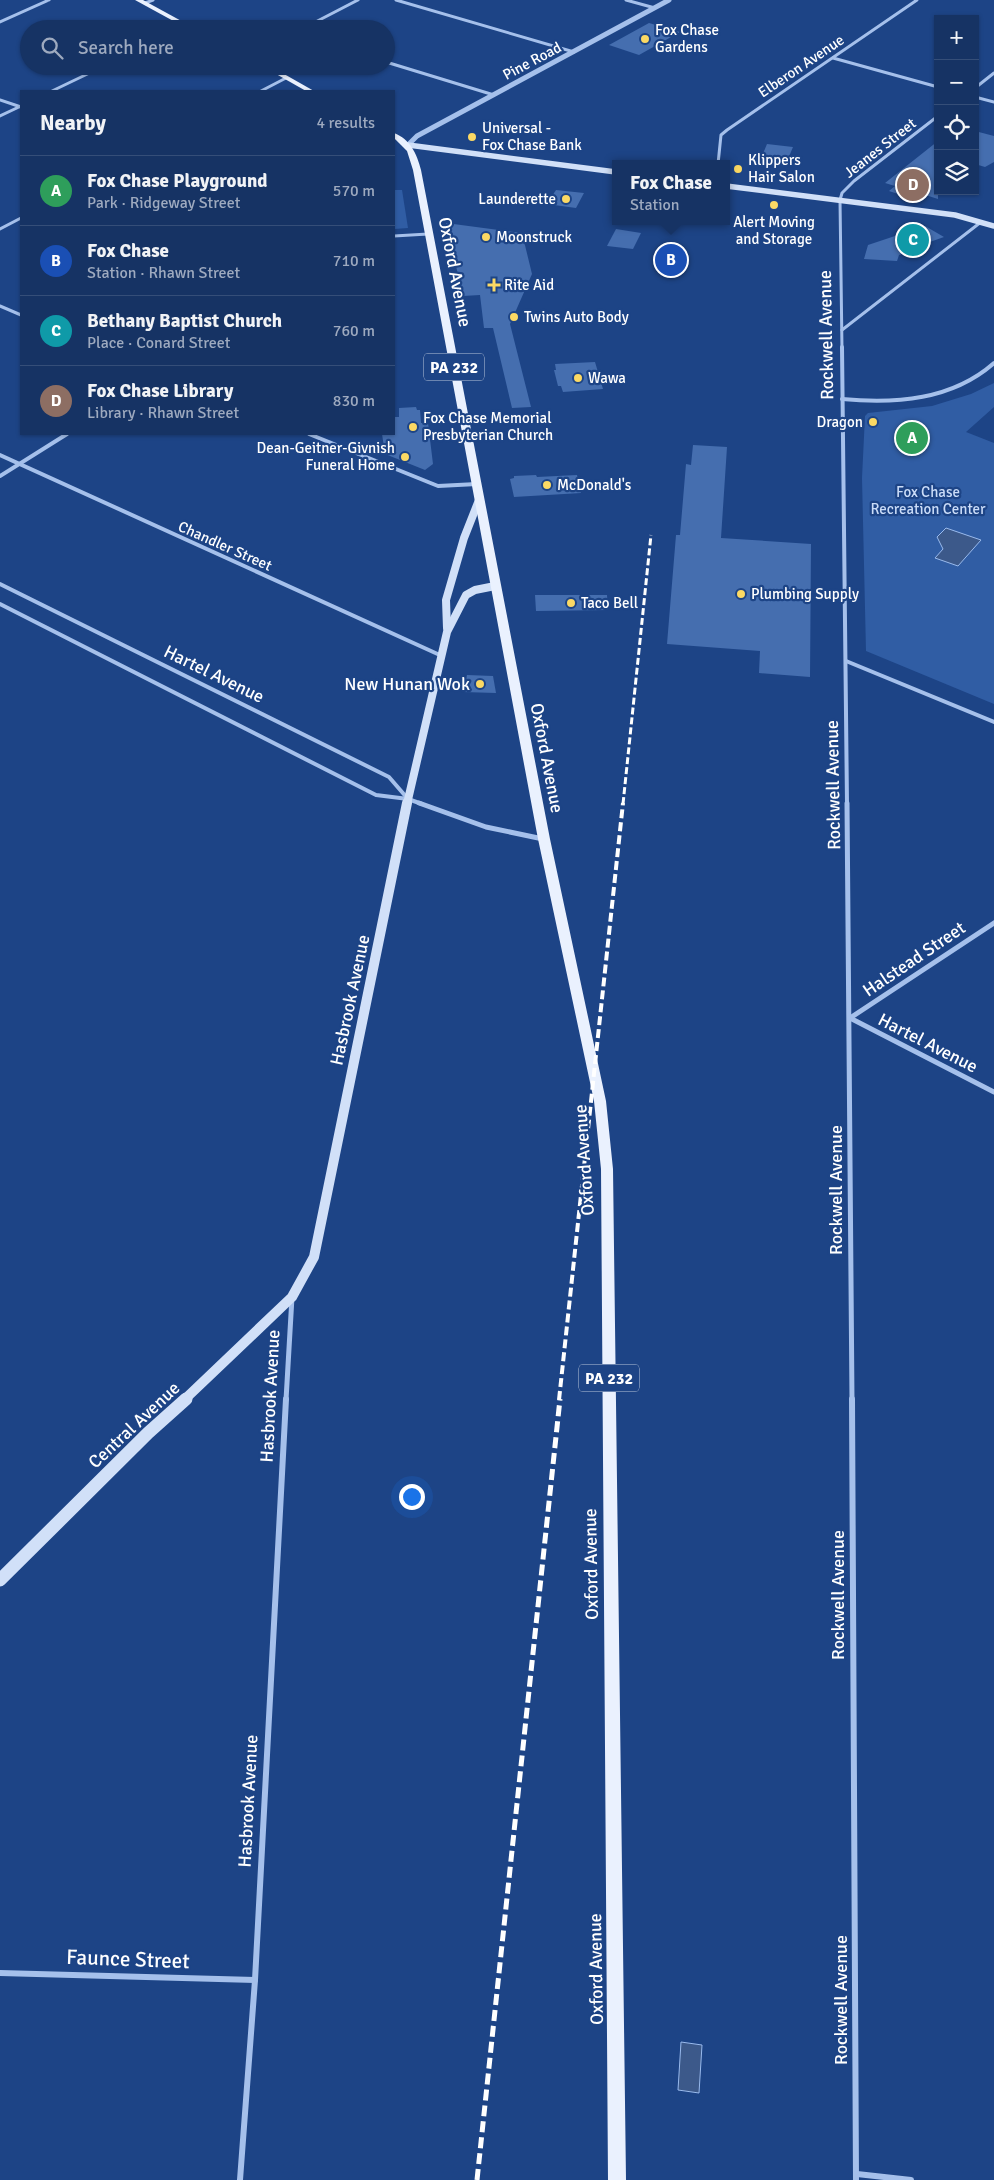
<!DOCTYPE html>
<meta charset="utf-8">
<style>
:root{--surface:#163364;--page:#1f3b6a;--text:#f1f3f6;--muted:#9eaabf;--line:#354e78;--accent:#fbd964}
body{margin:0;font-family:Signika,sans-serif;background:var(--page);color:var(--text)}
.controls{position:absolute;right:15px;top:15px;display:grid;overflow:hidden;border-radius:0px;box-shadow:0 1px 4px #0004}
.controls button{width:45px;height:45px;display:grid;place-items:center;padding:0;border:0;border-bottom:1px solid var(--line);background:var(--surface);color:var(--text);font:25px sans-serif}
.you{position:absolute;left:411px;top:1496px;width:18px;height:18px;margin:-12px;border:4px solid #fff;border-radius:50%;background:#1a73e8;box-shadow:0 0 0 8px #1a73e833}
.badge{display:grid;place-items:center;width:32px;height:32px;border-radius:50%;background:var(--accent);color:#fff;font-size:16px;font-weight:700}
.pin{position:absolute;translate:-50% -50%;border:2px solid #fff;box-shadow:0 1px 5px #0006}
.popup{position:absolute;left:612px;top:160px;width:118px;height:65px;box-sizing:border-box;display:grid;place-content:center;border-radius:0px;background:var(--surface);filter:drop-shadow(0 1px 4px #0005);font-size:16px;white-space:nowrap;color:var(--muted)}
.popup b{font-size:19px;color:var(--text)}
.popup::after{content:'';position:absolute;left:50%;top:100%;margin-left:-10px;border:10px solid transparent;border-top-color:var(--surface)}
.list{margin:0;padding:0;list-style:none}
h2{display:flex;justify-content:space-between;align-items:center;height:65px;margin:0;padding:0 20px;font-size:21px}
h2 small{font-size:16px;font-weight:400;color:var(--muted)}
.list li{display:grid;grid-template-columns:32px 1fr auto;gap:15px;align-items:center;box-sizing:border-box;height:70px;padding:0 20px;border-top:1px solid var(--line)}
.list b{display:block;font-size:19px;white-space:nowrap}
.list p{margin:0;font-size:16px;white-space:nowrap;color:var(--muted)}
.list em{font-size:16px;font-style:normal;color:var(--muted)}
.icon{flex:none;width:28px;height:28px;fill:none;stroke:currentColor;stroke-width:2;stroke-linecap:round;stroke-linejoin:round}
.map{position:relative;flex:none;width:994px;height:2180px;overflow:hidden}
.search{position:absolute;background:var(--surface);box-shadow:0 1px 4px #0004;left:20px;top:20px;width:375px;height:55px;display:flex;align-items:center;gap:12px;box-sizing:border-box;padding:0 18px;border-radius:28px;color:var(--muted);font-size:19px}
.panel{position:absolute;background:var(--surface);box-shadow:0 1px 4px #0004;left:20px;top:90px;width:375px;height:345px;border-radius:0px}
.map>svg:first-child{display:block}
.green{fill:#305da4}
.water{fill:#3c598a;stroke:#99baed}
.building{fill:#456eaf}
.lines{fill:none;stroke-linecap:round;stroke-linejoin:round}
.minor-far3{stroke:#a5c0eb;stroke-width:3}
.minor-far2{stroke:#a5c0eb;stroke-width:4}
.minor-far1{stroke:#a5c0eb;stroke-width:5}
.minor{stroke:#a5c0eb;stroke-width:6}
.tertiary{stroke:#a5c0eb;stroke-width:5}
.secondary-far3{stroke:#d1e0f8;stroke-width:5.5}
.secondary-far2{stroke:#d1e0f8;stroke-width:8}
.secondary-far1{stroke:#d1e0f8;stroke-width:10}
.secondary{stroke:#d1e0f8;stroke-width:13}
.primary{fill:#eaf1fe;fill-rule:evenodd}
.rail-far2{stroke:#fff;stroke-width:3;stroke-dasharray:7 3;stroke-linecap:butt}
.rail-far1{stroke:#fff;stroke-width:4;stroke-dasharray:9 4;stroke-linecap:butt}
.rail{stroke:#fff;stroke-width:5;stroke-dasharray:11 5;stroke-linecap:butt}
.poi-dot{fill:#fbd964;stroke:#1d4486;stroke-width:2}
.labels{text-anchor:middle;stroke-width:4.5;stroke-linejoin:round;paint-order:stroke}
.far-poi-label{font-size:15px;fill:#fff;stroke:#1d4486;text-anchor:start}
.far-street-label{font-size:15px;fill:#fff;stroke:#1d4486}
.far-park-label{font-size:15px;fill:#cadcf8;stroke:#1d4486}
.shield{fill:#1d4486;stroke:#bbc7db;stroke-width:1}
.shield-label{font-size:16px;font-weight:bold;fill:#fff}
.street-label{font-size:18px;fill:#fff;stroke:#1d4486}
.poi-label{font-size:18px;fill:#fff;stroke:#1d4486;text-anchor:end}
.near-street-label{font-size:21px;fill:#fff;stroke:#1d4486}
</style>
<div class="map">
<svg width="994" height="2180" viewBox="0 0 994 2180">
<rect width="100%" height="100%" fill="#1d4486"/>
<!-- green -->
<g class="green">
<path d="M 394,190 L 402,190 L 408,228 L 394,229 Z"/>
<path d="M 994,383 L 994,407 L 966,432 L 994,443 L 994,704 L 866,651 L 862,478 L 865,416 L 868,413 L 932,406 L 971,394 Z"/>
</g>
<!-- water -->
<g class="water">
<path d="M 946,528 L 981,540 L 958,566 L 935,558 L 943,549 L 937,537 Z"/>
<path d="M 681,2042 L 702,2045 L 699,2093 L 678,2090 Z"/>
</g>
<!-- building -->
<g class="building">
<path d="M 649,23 L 680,32 L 639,55 L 609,45 Z"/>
<path d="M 975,131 L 994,136 L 994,162 L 985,167 L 975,164 Z"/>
<path d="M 938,141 L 938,199 L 919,193 L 910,198 L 889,191 L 895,186 L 885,183 Z"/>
<path d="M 767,144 L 793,147 L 785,166 L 759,163 Z"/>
<path d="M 556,190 L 584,193 L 576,208 L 547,204 Z"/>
<path d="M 446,223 L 522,233 L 532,274 L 510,324 L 531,407 L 512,408 L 493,328 L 484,328 L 480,295 L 463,296 Z"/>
<path d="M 925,226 L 944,237 L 927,243 L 930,245 L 899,255 L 897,261 L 864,259 L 868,245 Z"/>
<path d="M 616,229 L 641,233 L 633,249 L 607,246 Z"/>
<path d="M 595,362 L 603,389 L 563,392 L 561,386 L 558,386 L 554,370 L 556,370 L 555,364 Z"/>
<path d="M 416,407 L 417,410 L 420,410 L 421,423 L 428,423 L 433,464 L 425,470 L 385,454 L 382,434 L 394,434 L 394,417 L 399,417 L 399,408 Z"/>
<path d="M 693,445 L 727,447 L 721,538 L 811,544 L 810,677 L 759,673 L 760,651 L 667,644 L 676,535 L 680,535 L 686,464 L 691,465 Z"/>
<path d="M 536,475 L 537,477 L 577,475 L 581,493 L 514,497 L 510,479 L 514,478 L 514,476 Z"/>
<path d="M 535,595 L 607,595 L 608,610 L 536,611 Z"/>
<path d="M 467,675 L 493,676 L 496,693 L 463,692 Z"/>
</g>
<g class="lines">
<!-- minor-far3 -->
<g class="minor-far3">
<path d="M 396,0 L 574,52"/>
<path d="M 626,0 L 655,8"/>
<path d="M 145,3 L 153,0"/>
<path d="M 0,22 L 49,0"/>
<path d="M 302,29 L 358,0"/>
<path d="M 833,58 L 938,87"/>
<path d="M 386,62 L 494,95"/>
<path d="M 975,88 L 994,73"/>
<path d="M 52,91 L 104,66"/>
<path d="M 261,91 L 286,78"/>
<path d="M 975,97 L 994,102"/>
<path d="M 0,100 L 21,107"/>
<path d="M 0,116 L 21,106"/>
<path d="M 718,164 L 721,135 L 727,130 L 917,0"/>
<path d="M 0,229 L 21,218"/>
<path d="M 394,236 L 428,234"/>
<path d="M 0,306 L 21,315"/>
<path d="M 842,330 L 981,222"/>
<path d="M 842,349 L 840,200 L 842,193 L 854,181 L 938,116"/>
</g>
<!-- minor-far2 -->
<g class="minor-far2">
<path d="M 842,347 L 847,804"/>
<path d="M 842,399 C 896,404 952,400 994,363"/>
<path d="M 309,434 L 438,486 L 477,484"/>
<path d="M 0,455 L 442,656"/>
<path d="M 0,476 L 67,434"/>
<path d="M 0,584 L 389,777 L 408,799"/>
<path d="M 0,604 L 376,795 L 408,799 L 422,804"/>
<path d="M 846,661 L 994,722"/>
</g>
<!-- minor-far1 -->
<g class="minor-far1">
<path d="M 419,803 L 486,827 L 543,839"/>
<path d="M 847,803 L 852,1400"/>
<path d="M 850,1018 L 994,923"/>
<path d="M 850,1018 L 994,1092"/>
<path d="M 286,1400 L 292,1297"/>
</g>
<!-- minor -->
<g class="minor">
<path d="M 852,1399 L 856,2180"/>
<path d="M 0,1973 L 255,1980"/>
<path d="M 857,2174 L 911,2180"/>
<path d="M 240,2180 L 255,1980 L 286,1399"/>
</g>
<!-- tertiary -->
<path class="tertiary" d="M 408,145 L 417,136 L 669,0"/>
<!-- secondary-far3 -->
<g class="secondary-far3">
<path d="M 408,145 L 616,172"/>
<path d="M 726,186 L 955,215 L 994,226"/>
</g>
<!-- secondary-far2 -->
<g class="secondary-far2">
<path d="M 447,628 L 446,600 L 464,538 L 479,500"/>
<path d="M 407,804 L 447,632 L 466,595 L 475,590 L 495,586"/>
</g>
<!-- secondary-far1 -->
<path class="secondary-far1" d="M 184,1400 L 292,1297 L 314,1257 L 407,803"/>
<!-- secondary -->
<path class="secondary" d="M 0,1580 L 148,1433 L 186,1399"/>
<!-- primary -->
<g class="primary">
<path d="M 135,0 L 143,0 L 196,29 L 188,29 Z"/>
<path d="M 262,66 L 270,66 L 314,91 L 306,91 Z"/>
<path d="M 394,133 C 410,139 417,154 421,170 L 550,839 L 606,1101 L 613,1169 L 626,2180 L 608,2180 L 601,1169 L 594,1101 L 538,839 L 413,170 L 407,151 L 394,138 Z"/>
</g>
<!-- rail-far2 -->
<path class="rail-far2" d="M 623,804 L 651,535"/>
<!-- rail-far1 -->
<path class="rail-far1" d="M 559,1400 L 623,803"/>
<!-- rail -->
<path class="rail" d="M 477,2180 L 560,1399"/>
</g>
<!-- markers -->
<g class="poi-dot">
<circle cx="645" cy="39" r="5"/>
<circle cx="472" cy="137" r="5"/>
<circle cx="738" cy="169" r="5"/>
<circle cx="566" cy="199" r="5"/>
<circle cx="774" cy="205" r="5"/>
<circle cx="486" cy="237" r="5"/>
<path d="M491.5 277.5h5v5h5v5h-5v5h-5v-5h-5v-5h5z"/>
<circle cx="514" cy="317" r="5"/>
<circle cx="578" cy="378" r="5"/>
<circle cx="873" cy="422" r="5"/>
<circle cx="413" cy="427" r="5"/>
<circle cx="405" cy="457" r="5"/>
<circle cx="547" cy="485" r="5"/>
<circle cx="741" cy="594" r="5"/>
<circle cx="571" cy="603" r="5"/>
<circle cx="480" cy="684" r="5"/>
</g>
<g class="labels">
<!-- far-poi labels -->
<g class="far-poi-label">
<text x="655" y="35">Fox Chase<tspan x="655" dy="17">Gardens</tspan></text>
<text x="482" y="133">Universal -<tspan x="482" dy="17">Fox Chase Bank</tspan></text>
<text x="748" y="165">Klippers<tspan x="748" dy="17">Hair Salon</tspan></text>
<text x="556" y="204" text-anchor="end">Launderette</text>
<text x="774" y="227" text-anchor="middle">Alert Moving<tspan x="774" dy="17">and Storage</tspan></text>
<text x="496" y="242">Moonstruck</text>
<text x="504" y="290">Rite Aid</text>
<text x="524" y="322">Twins Auto Body</text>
<text x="588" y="383">Wawa</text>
<text x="423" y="423">Fox Chase Memorial<tspan x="423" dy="17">Presbyterian Church</tspan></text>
<text x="863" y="427" text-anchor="end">Dragon</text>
<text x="395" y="453" text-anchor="end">Dean-Geitner-Givnish<tspan x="395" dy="17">Funeral Home</tspan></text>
<text x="557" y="490">McDonald's</text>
<text x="751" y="599">Plumbing Supply</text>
<text x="581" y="608">Taco Bell</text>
</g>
<!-- far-street labels -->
<g class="far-street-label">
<text transform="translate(532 61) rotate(-28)" y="5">Pine Road</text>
<text transform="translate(801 66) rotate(-34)" y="5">Elberon Avenue</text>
<text transform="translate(880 148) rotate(-38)" y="5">Jeanes Street</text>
<text transform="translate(225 546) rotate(24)" y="5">Chandler Street</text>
</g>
<!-- far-park labels -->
<g class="far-park-label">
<text x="928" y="497">Fox Chase<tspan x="928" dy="17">Recreation Center</tspan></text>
</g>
<!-- shield labels -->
<g class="shield">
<rect x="424" y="353.5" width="60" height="27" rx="4"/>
<rect x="579" y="1364.5" width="60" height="27" rx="4"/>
</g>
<g class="shield-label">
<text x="454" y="373">PA 232</text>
<text x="609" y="1384">PA 232</text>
</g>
<!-- street labels -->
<g class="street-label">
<text transform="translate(455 272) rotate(79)" y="6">Oxford Avenue</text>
<text transform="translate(826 335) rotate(-91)" y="6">Rockwell Avenue</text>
<text transform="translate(214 674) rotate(26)" y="6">Hartel Avenue</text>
<text transform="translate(547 758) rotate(79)" y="6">Oxford Avenue</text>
<text transform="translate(833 785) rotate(-91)" y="6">Rockwell Avenue</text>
<text transform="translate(914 959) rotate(-34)" y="6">Halstead Street</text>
<text transform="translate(350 1000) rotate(-78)" y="6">Hasbrook Avenue</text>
<text transform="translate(928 1043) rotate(27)" y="6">Hartel Avenue</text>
<text transform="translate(584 1160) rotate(-94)" y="6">Oxford Avenue</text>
<text transform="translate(836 1190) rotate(-90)" y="6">Rockwell Avenue</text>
<text transform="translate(270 1396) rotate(-87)" y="6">Hasbrook Avenue</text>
<text transform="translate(134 1425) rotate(-43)" y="6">Central Avenue</text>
<text transform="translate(591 1564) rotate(-91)" y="6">Oxford Avenue</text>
<text transform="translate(838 1595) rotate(-90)" y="6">Rockwell Avenue</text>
<text transform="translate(248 1801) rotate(-87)" y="6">Hasbrook Avenue</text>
<text transform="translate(596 1969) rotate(-91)" y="6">Oxford Avenue</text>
<text transform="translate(841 2000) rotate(-90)" y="6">Rockwell Avenue</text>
</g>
<!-- poi labels -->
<g class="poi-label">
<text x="470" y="690">New Hunan Wok</text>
</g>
<!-- near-street labels -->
<g class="near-street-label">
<text transform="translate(128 1959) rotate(2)" y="7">Faunce Street</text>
</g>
</g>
</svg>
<div class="controls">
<button>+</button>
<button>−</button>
<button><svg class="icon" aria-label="locate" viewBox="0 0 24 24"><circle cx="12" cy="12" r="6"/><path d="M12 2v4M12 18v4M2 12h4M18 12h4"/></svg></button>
<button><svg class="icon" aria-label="layers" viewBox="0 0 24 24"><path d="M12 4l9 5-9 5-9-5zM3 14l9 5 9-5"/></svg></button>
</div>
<div class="you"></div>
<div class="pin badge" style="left:912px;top:438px;background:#2e9e5b">A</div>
<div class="pin badge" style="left:671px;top:260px;background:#1a4fb4">B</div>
<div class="popup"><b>Fox Chase</b>Station</div>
<div class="pin badge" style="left:913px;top:240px;background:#0f9aa8">C</div>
<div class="pin badge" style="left:913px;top:185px;background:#8d6e63">D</div>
<div class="search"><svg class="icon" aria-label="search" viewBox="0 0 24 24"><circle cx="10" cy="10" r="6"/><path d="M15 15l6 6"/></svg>Search here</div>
<section class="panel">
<h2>Nearby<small>4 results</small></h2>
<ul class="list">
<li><span class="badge" style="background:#2e9e5b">A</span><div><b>Fox Chase Playground</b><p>Park · Ridgeway Street</p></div><em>570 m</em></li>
<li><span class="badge" style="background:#1a4fb4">B</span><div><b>Fox Chase</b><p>Station · Rhawn Street</p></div><em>710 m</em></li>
<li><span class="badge" style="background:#0f9aa8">C</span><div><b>Bethany Baptist Church</b><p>Place · Conard Street</p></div><em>760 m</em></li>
<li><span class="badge" style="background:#8d6e63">D</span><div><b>Fox Chase Library</b><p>Library · Rhawn Street</p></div><em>830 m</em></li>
</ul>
</section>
</div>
